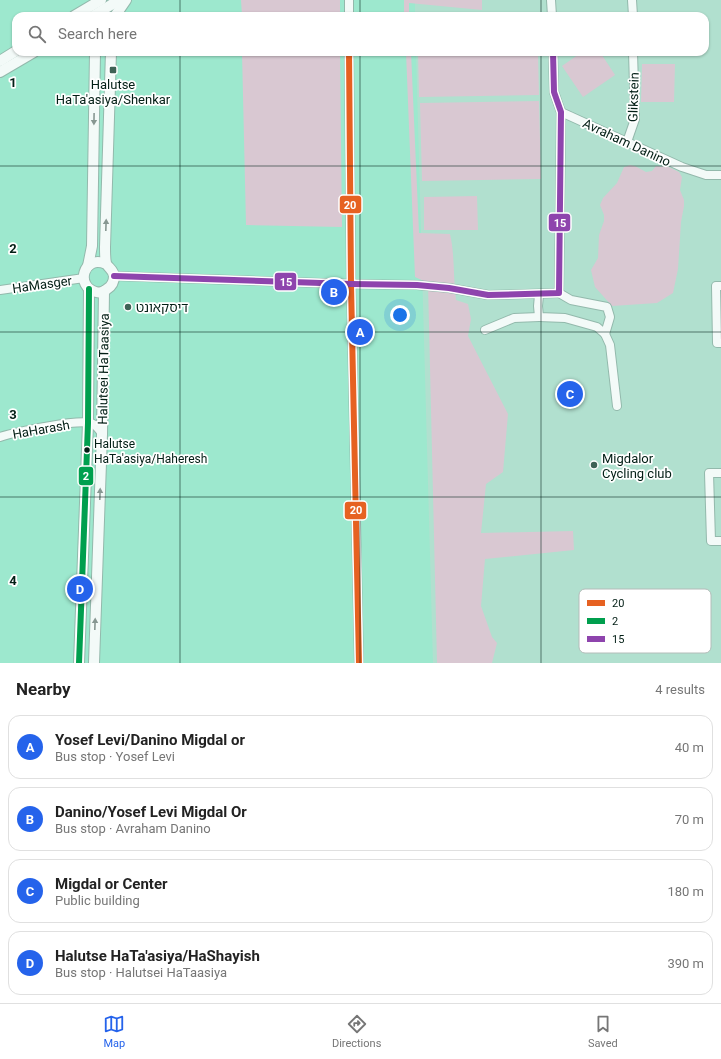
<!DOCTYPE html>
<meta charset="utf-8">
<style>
:root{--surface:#fff;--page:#f2f2f2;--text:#222;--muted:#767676;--line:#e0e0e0;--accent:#2563eb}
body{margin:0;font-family:Roboto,"Noto Sans Hebrew",sans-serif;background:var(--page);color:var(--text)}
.you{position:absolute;left:400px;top:315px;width:14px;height:14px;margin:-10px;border:3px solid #fff;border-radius:50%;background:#1a73e8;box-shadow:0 0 0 6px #1a73e833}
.badge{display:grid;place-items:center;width:26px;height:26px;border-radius:50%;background:var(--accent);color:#fff;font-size:13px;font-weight:700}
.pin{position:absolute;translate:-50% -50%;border:2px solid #fff;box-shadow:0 1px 4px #0006}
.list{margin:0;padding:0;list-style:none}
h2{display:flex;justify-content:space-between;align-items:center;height:52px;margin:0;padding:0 16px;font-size:17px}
h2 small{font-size:13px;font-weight:400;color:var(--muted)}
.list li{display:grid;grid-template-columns:26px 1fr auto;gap:12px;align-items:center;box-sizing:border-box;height:64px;margin:0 8px 8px;padding:0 8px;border:1px solid var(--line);border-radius:12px}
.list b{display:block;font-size:15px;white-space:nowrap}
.list p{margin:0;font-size:13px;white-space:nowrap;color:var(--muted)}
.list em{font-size:13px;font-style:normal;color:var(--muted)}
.icon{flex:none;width:22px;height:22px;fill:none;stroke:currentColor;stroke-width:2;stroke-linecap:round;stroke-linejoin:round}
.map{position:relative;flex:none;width:721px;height:663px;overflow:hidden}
.search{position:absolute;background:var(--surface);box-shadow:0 1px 3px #0004;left:12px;right:12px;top:12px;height:44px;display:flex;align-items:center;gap:10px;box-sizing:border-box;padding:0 14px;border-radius:12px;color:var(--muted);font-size:15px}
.sheet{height:340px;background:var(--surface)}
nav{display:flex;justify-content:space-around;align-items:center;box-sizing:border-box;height:56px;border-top:1px solid var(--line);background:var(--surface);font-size:11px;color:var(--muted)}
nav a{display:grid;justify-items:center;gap:2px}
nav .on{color:var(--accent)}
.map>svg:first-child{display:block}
.built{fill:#9de8ce}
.green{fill:#d9c8d2}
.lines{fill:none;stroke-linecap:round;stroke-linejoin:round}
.minor-casing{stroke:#93b9ac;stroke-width:10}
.tertiary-casing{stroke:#93b9ac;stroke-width:12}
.minor{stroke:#f3faf8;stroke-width:8}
.tertiary{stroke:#f3faf8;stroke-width:10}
.bus-1-casing{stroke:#fff;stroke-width:9}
.bus-2-casing{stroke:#fff;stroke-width:9}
.bus-3-casing{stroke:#fff;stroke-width:9}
.bus-1{stroke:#e66121;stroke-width:6}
.bus-2{stroke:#009f4e;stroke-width:6}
.bus-3{stroke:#8e44ad;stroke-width:6}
.oneway{fill:#879792}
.grid{fill:none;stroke:#021e15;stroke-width:1;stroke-opacity:0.55}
.poi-dot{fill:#3f6256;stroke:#fff;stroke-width:1.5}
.bus-dot{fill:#021e15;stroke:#fff;stroke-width:1.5}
.labels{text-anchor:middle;stroke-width:3.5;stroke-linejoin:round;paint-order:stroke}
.bus-label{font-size:12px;fill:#021e15;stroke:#fff;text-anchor:start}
.poi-label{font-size:13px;fill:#021e15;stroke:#fff;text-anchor:start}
.street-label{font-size:13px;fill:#021e15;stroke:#fff}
.key{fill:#fff;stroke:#b3bcb9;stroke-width:1}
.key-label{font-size:11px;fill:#021e15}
.grid-label{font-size:13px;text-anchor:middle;font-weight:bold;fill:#021e15;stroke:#fff;stroke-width:3.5;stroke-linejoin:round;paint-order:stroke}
.line-badge{stroke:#fff;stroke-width:1.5}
.badge-label{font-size:11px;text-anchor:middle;font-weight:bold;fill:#fff}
</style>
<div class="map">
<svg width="721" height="663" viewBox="0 0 721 663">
<rect width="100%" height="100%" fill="#b1e0cf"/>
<!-- built -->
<path class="built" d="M 0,0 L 415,0 L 415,16 L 16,16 L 16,52 L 416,52 L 433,663 L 0,663 Z"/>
<!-- green -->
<g class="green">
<path d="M 241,0 L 340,0 L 340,16 L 242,16 Z"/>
<path d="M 404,0 L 482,0 L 482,10 L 409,3 L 409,16 L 404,16 Z"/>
<path d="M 242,52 L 340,52 L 342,227 L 246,225 Z"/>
<path d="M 406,52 L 411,52 L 419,233 L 450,234 C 455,255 453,278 456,300 L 468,304 L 471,319 L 468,336 L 508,414 L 503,472 L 486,484 L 481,533 L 573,531 L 574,550 L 485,559 L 481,606 L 492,637 L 497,643 L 492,663 L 437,663 L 428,283 L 415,277 Z"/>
<path d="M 418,52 L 538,52 L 539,95 L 419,97 Z"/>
<path d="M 582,52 L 600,52 L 615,75 L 583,97 L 562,66 Z"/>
<path d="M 642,64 L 675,64 L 674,102 L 641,102 Z"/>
<path d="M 539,101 L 541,179 L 422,181 L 420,103 Z"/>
<path d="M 630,165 L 635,166 L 646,172 L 652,171 L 656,166 L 669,167 L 679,172 L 682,177 L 680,190 L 684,200 L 684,206 L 681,222 L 678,269 L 673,293 L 657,303 L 612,306 L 595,287 L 591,270 L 598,258 L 599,235 L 604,221 L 604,215 L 600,205 L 603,198 L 617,183 L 624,167 Z"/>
<path d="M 477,196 L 478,230 L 424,230 L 424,197 Z"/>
</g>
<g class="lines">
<defs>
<g id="minor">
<path d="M 349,0 L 349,16"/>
<path d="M 551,0 L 552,16"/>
<path d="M 632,0 L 633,16"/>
<path d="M 349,52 L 351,284 L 359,663"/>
<path d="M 561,112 L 682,167 L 706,175 L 721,175"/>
<path d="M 627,142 L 635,119 L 633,52"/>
<path d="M 114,276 L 351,284 L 417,285 L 449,288 L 488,295 L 559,293 L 561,112 L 554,92 L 553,52"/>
<path d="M 721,286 L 716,286 L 717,343 L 721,343"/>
<path d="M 0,290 L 84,278"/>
<path d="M 559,293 L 571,300 L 607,307 L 610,317 L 605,334"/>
<path d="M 539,295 L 538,306 L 539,317 L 565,318 L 597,327 L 605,334 L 610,345 L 617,406"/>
<path d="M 485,330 L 514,318 L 539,317"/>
<path d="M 0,437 C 15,432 78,419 91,423 C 96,425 99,429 102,434"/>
<path d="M 721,473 L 709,473 L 711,541 L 721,541"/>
</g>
<g id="tertiary">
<path d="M 74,16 L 101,0"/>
<path d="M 93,16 L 119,0"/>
<path d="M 115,16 L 126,0"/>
<path d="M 0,61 L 16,51"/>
<path d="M 0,72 L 34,52"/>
<path d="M 106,264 C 83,254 75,287 96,292 C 100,293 104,292 107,289 C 112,286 114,281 114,276 C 113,269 108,268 106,263 C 105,259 105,252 105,247 L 111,52"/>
<path d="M 88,266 L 92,246 L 95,52"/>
<path d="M 79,663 L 88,423 L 89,289"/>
<path d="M 94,663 L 102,434 L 104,291"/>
</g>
</defs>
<!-- minor casing -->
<use href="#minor" class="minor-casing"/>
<!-- tertiary casing -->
<use href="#tertiary" class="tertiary-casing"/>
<!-- minor -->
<use href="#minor" class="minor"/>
<!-- tertiary -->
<use href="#tertiary" class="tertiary"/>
<defs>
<path id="bus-1" d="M 349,52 L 351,284 L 359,663"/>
<path id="bus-2" d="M 79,663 L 88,423 L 89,289"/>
<path id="bus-3" d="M 114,276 L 351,284 L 417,285 L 449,288 L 488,295 L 559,293 L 561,112 L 554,92 L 553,52"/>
</defs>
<!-- bus-1 casing -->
<use href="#bus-1" class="bus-1-casing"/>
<!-- bus-2 casing -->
<use href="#bus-2" class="bus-2-casing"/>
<!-- bus-3 casing -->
<use href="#bus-3" class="bus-3-casing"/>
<!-- bus-1 -->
<use href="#bus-1" class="bus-1"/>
<!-- bus-2 -->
<use href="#bus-2" class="bus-2"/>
<!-- bus-3 -->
<use href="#bus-3" class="bus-3"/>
</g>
<!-- one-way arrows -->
<defs><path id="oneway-solid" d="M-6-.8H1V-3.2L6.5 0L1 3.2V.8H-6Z"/></defs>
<g class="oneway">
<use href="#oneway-solid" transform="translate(94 119) rotate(91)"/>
<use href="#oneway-solid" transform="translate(106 225) rotate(-88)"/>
<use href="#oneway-solid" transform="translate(100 494) rotate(-88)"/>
<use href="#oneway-solid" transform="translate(95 624) rotate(-88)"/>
</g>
<!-- grid -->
<path class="grid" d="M 180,0 L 180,16M 360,0 L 360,16M 541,0 L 541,16M 180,52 L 180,663M 360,52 L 360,663M 541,52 L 541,663M 0,166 L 721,166M 0,332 L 721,332M 0,497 L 721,497"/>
<!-- markers -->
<g class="poi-dot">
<rect x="109" y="66" width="8" height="8" rx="2"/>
<circle cx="128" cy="307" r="4"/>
<circle cx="594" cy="465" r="4"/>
</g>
<circle class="bus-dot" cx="87" cy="450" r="3.5"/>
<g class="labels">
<!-- bus labels -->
<g class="bus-label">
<text x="94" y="448">Halutse<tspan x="94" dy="15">HaTa'asiya/Haheresh</tspan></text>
</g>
<!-- poi labels -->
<g class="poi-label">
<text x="113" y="89" text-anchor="middle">Halutse<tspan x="113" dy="15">HaTa'asiya/Shenkar</tspan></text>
<text x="136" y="312">דיסקאונט</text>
<text x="602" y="463">Migdalor<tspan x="602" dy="15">Cycling club</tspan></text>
</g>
<!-- street labels -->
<g class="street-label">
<text transform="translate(633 97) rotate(-88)" y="5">Glikstein</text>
<text transform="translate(627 142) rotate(25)" y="5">Avraham Danino</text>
<text transform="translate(42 284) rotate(-8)" y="5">HaMasger</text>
<text transform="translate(103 369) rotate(-89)" y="5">Halutsei HaTaasiya</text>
<text transform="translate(41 429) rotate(-10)" y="5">HaHarash</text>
</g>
</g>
<!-- legend -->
<rect x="579" y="589" width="132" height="64" rx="6" class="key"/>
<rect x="587" y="600" width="18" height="6" fill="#e66121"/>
<rect x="587" y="618" width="18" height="6" fill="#009f4e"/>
<rect x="587" y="636" width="18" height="6" fill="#8e44ad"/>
<g class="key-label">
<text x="612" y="607">20</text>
<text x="612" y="625">2</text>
<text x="612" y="643">15</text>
</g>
<g class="grid-label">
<text x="13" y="87">1</text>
<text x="13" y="253">2</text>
<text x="13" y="419">3</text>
<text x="13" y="585">4</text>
</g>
<g class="line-badge">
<rect x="339" y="195" width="23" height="19" rx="4" fill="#e66121"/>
<rect x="548" y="213" width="23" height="19" rx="4" fill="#8e44ad"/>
<rect x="274" y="272" width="23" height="19" rx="4" fill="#8e44ad"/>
<rect x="78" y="466" width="16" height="20" rx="4" fill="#009f4e"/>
<rect x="344" y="501" width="23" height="19" rx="4" fill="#e66121"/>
</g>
<g class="badge-label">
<text x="350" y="209">20</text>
<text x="560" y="227">15</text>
<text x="286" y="286">15</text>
<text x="86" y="480">2</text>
<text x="356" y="514">20</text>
</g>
</svg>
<div class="you"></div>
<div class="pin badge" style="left:360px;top:332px">A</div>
<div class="pin badge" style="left:334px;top:292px">B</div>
<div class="pin badge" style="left:570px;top:394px">C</div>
<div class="pin badge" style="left:80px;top:589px">D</div>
<div class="search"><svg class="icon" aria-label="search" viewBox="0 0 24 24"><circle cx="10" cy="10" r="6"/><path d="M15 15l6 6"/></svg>Search here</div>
</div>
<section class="sheet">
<h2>Nearby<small>4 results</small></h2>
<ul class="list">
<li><span class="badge">A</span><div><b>Yosef Levi/Danino Migdal or</b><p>Bus stop · Yosef Levi</p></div><em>40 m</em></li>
<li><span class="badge">B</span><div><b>Danino/Yosef Levi Migdal Or</b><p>Bus stop · Avraham Danino</p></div><em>70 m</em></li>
<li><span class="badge">C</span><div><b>Migdal or Center</b><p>Public building</p></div><em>180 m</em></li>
<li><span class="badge">D</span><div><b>Halutse HaTa'asiya/HaShayish</b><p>Bus stop · Halutsei HaTaasiya</p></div><em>390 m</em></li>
</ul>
</section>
<nav>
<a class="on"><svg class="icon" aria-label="map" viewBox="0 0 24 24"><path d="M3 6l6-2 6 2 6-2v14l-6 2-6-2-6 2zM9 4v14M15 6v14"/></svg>Map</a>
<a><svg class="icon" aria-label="directions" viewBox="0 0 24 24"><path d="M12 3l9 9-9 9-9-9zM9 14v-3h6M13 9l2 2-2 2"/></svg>Directions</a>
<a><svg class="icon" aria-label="saved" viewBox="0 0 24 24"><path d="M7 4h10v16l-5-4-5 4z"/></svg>Saved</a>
</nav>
